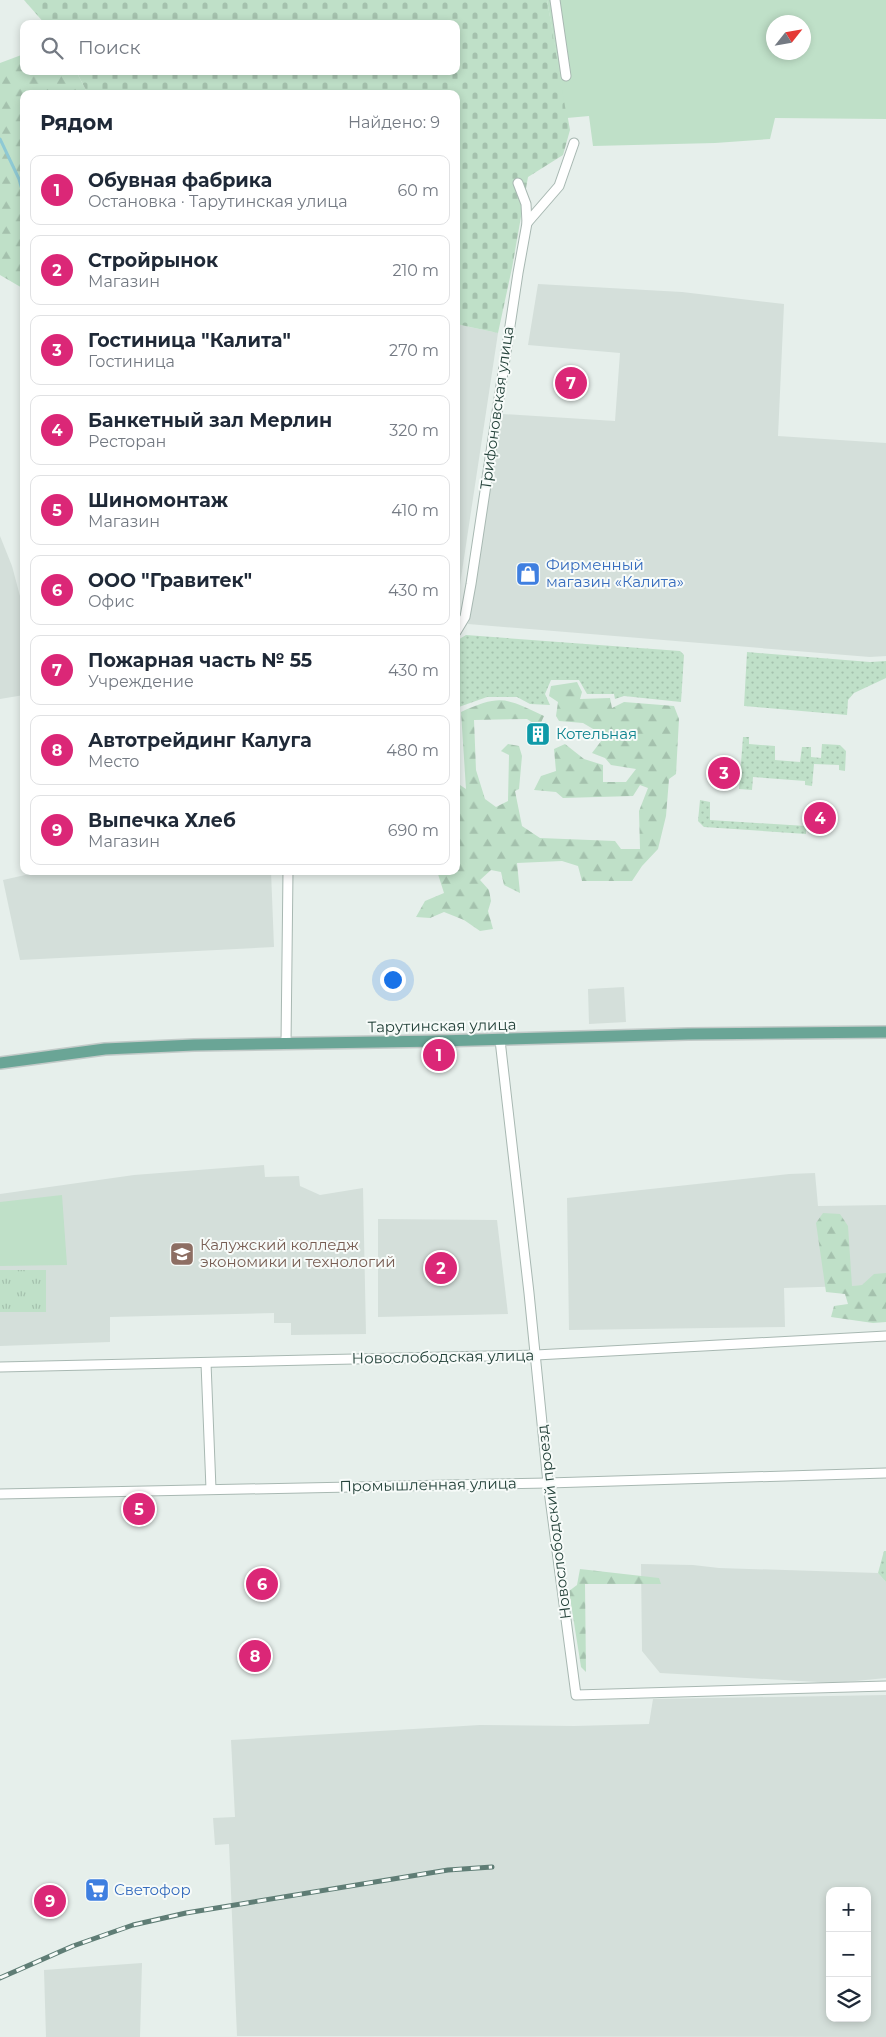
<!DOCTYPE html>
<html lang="ru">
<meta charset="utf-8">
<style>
:root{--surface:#fff;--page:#f6f6f7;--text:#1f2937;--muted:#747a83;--line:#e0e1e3;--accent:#db2777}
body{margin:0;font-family:Montserrat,sans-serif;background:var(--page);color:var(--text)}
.controls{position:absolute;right:15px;bottom:15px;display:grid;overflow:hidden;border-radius:10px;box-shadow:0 2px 8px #0003}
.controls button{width:45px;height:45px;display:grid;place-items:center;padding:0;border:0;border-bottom:1px solid var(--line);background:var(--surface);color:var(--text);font:25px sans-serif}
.compass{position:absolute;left:766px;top:15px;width:45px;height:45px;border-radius:50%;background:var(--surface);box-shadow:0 2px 8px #0003;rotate:59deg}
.you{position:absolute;left:392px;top:979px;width:18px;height:18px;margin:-12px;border:4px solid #fff;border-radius:50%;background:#1a73e8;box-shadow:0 0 0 8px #1a73e833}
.badge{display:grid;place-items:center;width:32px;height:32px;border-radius:50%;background:var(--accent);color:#fff;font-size:16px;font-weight:700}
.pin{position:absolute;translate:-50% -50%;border:2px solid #fff;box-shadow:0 1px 5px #0006}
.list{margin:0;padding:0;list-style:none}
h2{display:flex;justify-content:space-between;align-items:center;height:65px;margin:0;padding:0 20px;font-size:21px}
h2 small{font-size:16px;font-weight:400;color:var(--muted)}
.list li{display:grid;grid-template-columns:32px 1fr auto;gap:15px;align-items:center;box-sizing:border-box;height:70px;margin:0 10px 10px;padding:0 10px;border:1px solid var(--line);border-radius:10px}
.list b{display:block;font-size:19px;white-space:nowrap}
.list p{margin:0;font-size:16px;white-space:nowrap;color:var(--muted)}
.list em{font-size:16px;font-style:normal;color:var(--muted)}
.icon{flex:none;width:28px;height:28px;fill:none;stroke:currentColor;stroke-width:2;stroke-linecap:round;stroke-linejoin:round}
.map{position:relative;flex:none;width:886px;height:2037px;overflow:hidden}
.search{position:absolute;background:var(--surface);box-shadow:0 2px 8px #0003;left:20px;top:20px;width:440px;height:55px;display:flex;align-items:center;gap:12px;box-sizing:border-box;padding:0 18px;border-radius:10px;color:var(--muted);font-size:19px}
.panel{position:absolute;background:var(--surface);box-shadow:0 2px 8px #0003;left:20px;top:90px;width:440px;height:785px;border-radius:10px}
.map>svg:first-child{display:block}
.built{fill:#d4dfda;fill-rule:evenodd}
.grass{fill:url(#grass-dots)}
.forest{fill:url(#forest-firs)}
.cemetery{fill:url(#cemetery-stones)}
.park{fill:url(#park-tufts)}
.garden{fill:#bfe0c8;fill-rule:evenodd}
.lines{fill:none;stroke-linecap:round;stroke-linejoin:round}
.stream{stroke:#8ec9d4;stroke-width:3}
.minor-casing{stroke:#a8b8b2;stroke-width:11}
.major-casing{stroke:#c2cac8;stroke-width:14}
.minor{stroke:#fff;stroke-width:9}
.major{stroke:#6aa596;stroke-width:11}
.rail-casing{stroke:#5f7d75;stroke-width:5}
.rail{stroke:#f7fbf9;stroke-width:3;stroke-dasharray:9;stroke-linecap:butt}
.labels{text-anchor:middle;stroke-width:4;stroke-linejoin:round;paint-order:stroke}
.street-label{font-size:15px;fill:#24423a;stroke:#f7fbf9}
.shop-label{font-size:15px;fill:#366cbe;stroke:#f7fbf9;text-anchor:start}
.culture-label{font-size:15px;fill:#0d838f;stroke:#f7fbf9;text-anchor:start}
.education-label{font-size:15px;fill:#785e54;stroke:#f7fbf9;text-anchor:start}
</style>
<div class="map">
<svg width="886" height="2037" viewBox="0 0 886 2037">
<defs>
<pattern id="grass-dots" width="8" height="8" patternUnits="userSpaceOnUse" patternTransform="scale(1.25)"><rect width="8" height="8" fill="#bfe0c8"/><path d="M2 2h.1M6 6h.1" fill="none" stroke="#a4c1ad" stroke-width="1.8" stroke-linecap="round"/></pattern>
<pattern id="forest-firs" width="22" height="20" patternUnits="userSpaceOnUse" patternTransform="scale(1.25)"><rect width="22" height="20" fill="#bfe0c8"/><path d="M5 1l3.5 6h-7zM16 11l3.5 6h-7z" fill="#a4c1ad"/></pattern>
<pattern id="cemetery-stones" width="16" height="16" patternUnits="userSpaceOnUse" patternTransform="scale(1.25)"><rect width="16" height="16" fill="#bfe0c8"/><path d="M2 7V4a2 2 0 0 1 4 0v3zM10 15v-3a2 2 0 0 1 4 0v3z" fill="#a4c1ad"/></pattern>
<pattern id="park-tufts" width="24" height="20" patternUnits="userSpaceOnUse" patternTransform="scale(1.25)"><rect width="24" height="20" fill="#bfe0c8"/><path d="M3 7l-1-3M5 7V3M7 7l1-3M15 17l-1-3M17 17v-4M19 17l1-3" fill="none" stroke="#a4c1ad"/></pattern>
</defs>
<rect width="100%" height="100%" fill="#e6efeb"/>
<!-- built -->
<g class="built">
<path d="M 538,284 L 682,292 L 784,304 L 778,436 L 886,443 L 886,656 L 870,657 L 468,624 L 502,414 L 615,421 L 620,353 L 528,345 Z"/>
<path d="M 456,324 L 498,333 L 456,611 Z"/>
<path d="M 0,536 L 12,566 L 24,611 L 24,695 L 0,699 Z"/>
<path d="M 43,871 L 271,871 L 274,947 L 20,960 L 3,880 Z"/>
<path d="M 624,987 L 626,1022 L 589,1024 L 588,989 Z"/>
<path d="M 264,1165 L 265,1177 L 299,1176 L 300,1186 L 320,1195 L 363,1188 L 366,1334 L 291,1335 L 291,1323 L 274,1323 L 274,1313 L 110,1317 L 110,1342 L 0,1346 L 0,1194 L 134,1175 Z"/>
<path d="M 815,1173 L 818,1206 L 886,1205 L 886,1285 L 784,1288 L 785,1327 L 569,1330 L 567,1198 L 789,1174 Z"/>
<path d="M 378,1219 L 497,1220 L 508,1314 L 378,1317 Z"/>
<path d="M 641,1564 L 693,1565 L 719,1568 L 878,1573 L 886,1582 L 886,1678 L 835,1683 L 660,1673 L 642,1651 Z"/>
<path d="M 886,1695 L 886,2037 L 237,2036 L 229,1844 L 215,1845 L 213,1818 L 235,1817 L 231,1740 L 480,1725 L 574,1726 L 649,1724 L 653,1699 ZM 830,1891 L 867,1891 L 867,2018 L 830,2018 Z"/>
<path d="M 142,1963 L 140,2037 L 46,2037 L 44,1970 Z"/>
</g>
<!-- grass -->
<g class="grass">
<path d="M 466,635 L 680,651 L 684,655 L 681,702 L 624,696 L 615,699 L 614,694 L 587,694 L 579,680 L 551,680 L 545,694 L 550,705 L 530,704 L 517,697 L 487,697 L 456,708 L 456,641 Z"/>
<path d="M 747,652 L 870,662 L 886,661 L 886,678 L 854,693 L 848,700 L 847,715 L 744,706 Z"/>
<path d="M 743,737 L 749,737 L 749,744 L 775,746 L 775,760 L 800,762 L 802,747 L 811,747 L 811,757 L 821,758 L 822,744 L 840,745 L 846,751 L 845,771 L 839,770 L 839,765 L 814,764 L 812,786 L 805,785 L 805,781 L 753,777 L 752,790 L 739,789 Z"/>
<path d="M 700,800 L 710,802 L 710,820 L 806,826 L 806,834 L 704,827 L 698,821 Z"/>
<path d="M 884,1551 L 886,1551 L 886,1582 L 878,1573 Z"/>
</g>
<!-- forest -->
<g class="forest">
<path d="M 24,54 L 24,71 L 76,71 L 88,94 L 24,94 L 24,289 L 0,275 L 0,63 Z"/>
<path d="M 577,682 L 582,692 L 580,699 L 610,698 L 612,708 L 624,702 L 674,706 L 679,719 L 676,774 L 669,779 L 666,816 L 658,849 L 642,866 L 632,881 L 582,881 L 578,866 L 562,861 L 517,863 L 520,893 L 504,885 L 501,872 L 491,870 L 480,880 L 489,890 L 491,901 L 488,911 L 493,929 L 480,931 L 464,920 L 444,912 L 430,918 L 416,917 L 425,901 L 444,893 L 437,871 L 456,871 L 456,773 L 457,783 L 466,789 L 461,712 C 501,694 506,698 544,716 L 539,727 L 527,719 L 474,720 L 476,770 L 485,799 L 496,807 L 508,801 L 509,755 L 501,751 L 508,744 L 519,746 L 522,756 L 519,789 L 515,791 L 522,826 L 540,838 L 615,841 L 621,849 L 640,849 L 639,811 L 648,788 L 640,785 L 633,796 L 563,798 L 556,792 L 534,790 L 541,776 L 556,771 L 554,749 L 565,744 L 584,759 L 603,765 L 603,782 L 626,782 L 636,769 L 611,765 L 605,758 L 592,753 L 605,736 L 583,723 L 559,721 L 556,716 L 558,702 L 549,696 L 551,686 Z"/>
<path d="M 823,1213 L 840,1214 L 848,1226 L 852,1286 L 862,1285 L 874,1274 L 886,1273 L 886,1322 L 873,1323 L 831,1317 L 834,1306 L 848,1304 L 845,1294 L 826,1292 L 816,1223 Z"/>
<path d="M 580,1569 L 659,1578 L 661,1584 L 585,1584 L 586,1672 L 581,1667 L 569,1591 L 577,1585 Z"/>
</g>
<!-- cemetery -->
<path class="cemetery" d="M 24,0 L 547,0 L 570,130 L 563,155 L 528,177 L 512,268 L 498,333 L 456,324 L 456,94 L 88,94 L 76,71 L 456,71 L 456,24 L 45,24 Z"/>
<!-- park -->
<rect class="park" x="0" y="1270" width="46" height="42"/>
<!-- garden -->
<g class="garden">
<path d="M 547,0 L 886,0 L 886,119 L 775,118 L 770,139 L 715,143 L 593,146 L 589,116 L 567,118 ZM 774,22 L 804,22 L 804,52 L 774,52 Z"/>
<path d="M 62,1195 L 67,1265 L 0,1266 L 0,1202 Z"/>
</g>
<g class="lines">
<!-- stream -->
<path class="stream" d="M 0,139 L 19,179 L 24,197"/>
<defs>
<g id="minor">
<path d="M 555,0 L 566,76"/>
<path d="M 527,223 L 559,186 L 574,143"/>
<path d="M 456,632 L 465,617 L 471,584 L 518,273 L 527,223 L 526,204 L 518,183"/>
<path d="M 500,1040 L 529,1293 L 548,1483 L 576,1695 L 886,1686"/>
<path d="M 286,1044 L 288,871"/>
<path d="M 206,1363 L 211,1489"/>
<path d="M 0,1367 L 536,1355 L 886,1336"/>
<path d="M 0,1494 L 548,1483 L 886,1473"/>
</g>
<path id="major" d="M 0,1063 L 105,1049 L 194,1045 L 439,1041 L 688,1034 L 886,1032"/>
</defs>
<!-- minor casing -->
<use href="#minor" class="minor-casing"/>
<!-- major casing -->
<use href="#major" class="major-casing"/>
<!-- minor -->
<use href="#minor" class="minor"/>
<!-- major -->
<use href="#major" class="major"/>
<defs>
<path id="rail" d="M 0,1978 L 73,1946 L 133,1925 L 186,1913 L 448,1870 L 492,1867"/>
</defs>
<!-- rail casing -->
<use href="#rail" class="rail-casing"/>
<!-- rail -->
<use href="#rail" class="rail"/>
</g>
<!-- icons -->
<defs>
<symbol id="shop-square" viewBox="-11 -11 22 22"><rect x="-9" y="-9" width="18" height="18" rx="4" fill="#3f7fe0" stroke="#f7fbf9"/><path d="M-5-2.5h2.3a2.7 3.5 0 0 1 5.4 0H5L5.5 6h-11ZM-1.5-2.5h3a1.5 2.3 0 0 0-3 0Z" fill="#fff"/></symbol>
<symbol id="building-square" viewBox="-11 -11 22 22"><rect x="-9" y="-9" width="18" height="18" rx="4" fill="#0f9aa8" stroke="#f7fbf9"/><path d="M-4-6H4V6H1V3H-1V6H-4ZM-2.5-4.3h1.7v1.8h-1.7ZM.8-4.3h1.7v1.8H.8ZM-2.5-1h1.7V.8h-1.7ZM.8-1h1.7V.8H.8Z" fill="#fff"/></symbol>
<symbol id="university-square" viewBox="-11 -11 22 22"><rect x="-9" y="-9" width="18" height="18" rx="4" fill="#8d6e63" stroke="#f7fbf9"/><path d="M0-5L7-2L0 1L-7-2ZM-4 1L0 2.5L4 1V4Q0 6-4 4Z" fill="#fff"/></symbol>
<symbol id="supermarket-square" viewBox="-11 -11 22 22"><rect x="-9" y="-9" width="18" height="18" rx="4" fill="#3f7fe0" stroke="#f7fbf9"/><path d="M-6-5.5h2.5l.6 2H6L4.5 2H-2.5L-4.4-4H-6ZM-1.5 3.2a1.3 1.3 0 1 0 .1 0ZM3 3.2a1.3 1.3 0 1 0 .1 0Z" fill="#fff"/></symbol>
</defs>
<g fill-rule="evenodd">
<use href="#shop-square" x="514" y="560" width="28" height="28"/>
<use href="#building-square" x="524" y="720" width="28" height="28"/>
<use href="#university-square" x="168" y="1240" width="28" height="28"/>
<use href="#supermarket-square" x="83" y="1876" width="28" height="28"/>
</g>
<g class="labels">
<!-- street labels -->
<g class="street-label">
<text transform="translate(497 408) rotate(-82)" y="5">Трифоновская улица</text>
<text transform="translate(442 1026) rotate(-1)" y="5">Тарутинская улица</text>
<text transform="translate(443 1357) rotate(-1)" y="5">Новослободская улица</text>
<text transform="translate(428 1485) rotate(-1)" y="5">Промышленная улица</text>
<text transform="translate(554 1522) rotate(-97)" y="5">Новослободский проезд</text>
</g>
<!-- shop labels -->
<g class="shop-label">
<text x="546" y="570">Фирменный<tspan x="546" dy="17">магазин «Калита»</tspan></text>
<text x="114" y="1895">Светофор</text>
</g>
<!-- culture labels -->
<g class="culture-label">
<text x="556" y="739">Котельная</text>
</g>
<!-- education labels -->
<g class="education-label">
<text x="200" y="1250">Калужский колледж<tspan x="200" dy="17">экономики и технологий</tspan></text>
</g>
</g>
</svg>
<div class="controls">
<button>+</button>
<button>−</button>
<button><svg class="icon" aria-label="layers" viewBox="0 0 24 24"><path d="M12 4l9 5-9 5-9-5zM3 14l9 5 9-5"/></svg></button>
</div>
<svg class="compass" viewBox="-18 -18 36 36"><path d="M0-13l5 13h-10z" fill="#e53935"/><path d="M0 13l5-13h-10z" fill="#747a83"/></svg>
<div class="you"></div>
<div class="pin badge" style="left:439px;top:1055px">1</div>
<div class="pin badge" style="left:441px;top:1268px">2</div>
<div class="pin badge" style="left:724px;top:773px">3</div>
<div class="pin badge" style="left:820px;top:818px">4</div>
<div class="pin badge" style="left:139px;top:1509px">5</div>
<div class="pin badge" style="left:262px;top:1584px">6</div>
<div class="pin badge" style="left:571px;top:383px">7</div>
<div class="pin badge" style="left:255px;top:1656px">8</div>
<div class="pin badge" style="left:50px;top:1901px">9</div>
<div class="search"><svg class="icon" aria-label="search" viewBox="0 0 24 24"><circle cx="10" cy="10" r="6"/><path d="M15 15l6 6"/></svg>Поиск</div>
<section class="panel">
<h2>Рядом<small>Найдено: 9</small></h2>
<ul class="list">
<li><span class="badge">1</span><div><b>Обувная фабрика</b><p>Остановка · Тарутинская улица</p></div><em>60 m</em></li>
<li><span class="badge">2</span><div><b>Стройрынок</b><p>Магазин</p></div><em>210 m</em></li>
<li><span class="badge">3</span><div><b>Гостиница &quot;Калита&quot;</b><p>Гостиница</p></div><em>270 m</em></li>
<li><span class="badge">4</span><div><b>Банкетный зал Мерлин</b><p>Ресторан</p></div><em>320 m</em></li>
<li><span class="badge">5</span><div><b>Шиномонтаж</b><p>Магазин</p></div><em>410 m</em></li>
<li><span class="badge">6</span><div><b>ООО &quot;Гравитек&quot;</b><p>Офис</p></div><em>430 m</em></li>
<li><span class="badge">7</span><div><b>Пожарная часть № 55</b><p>Учреждение</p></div><em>430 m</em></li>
<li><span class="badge">8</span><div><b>Автотрейдинг Калуга</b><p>Место</p></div><em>480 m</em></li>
<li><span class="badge">9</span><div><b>Выпечка Хлеб</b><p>Магазин</p></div><em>690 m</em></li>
</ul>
</section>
</div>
